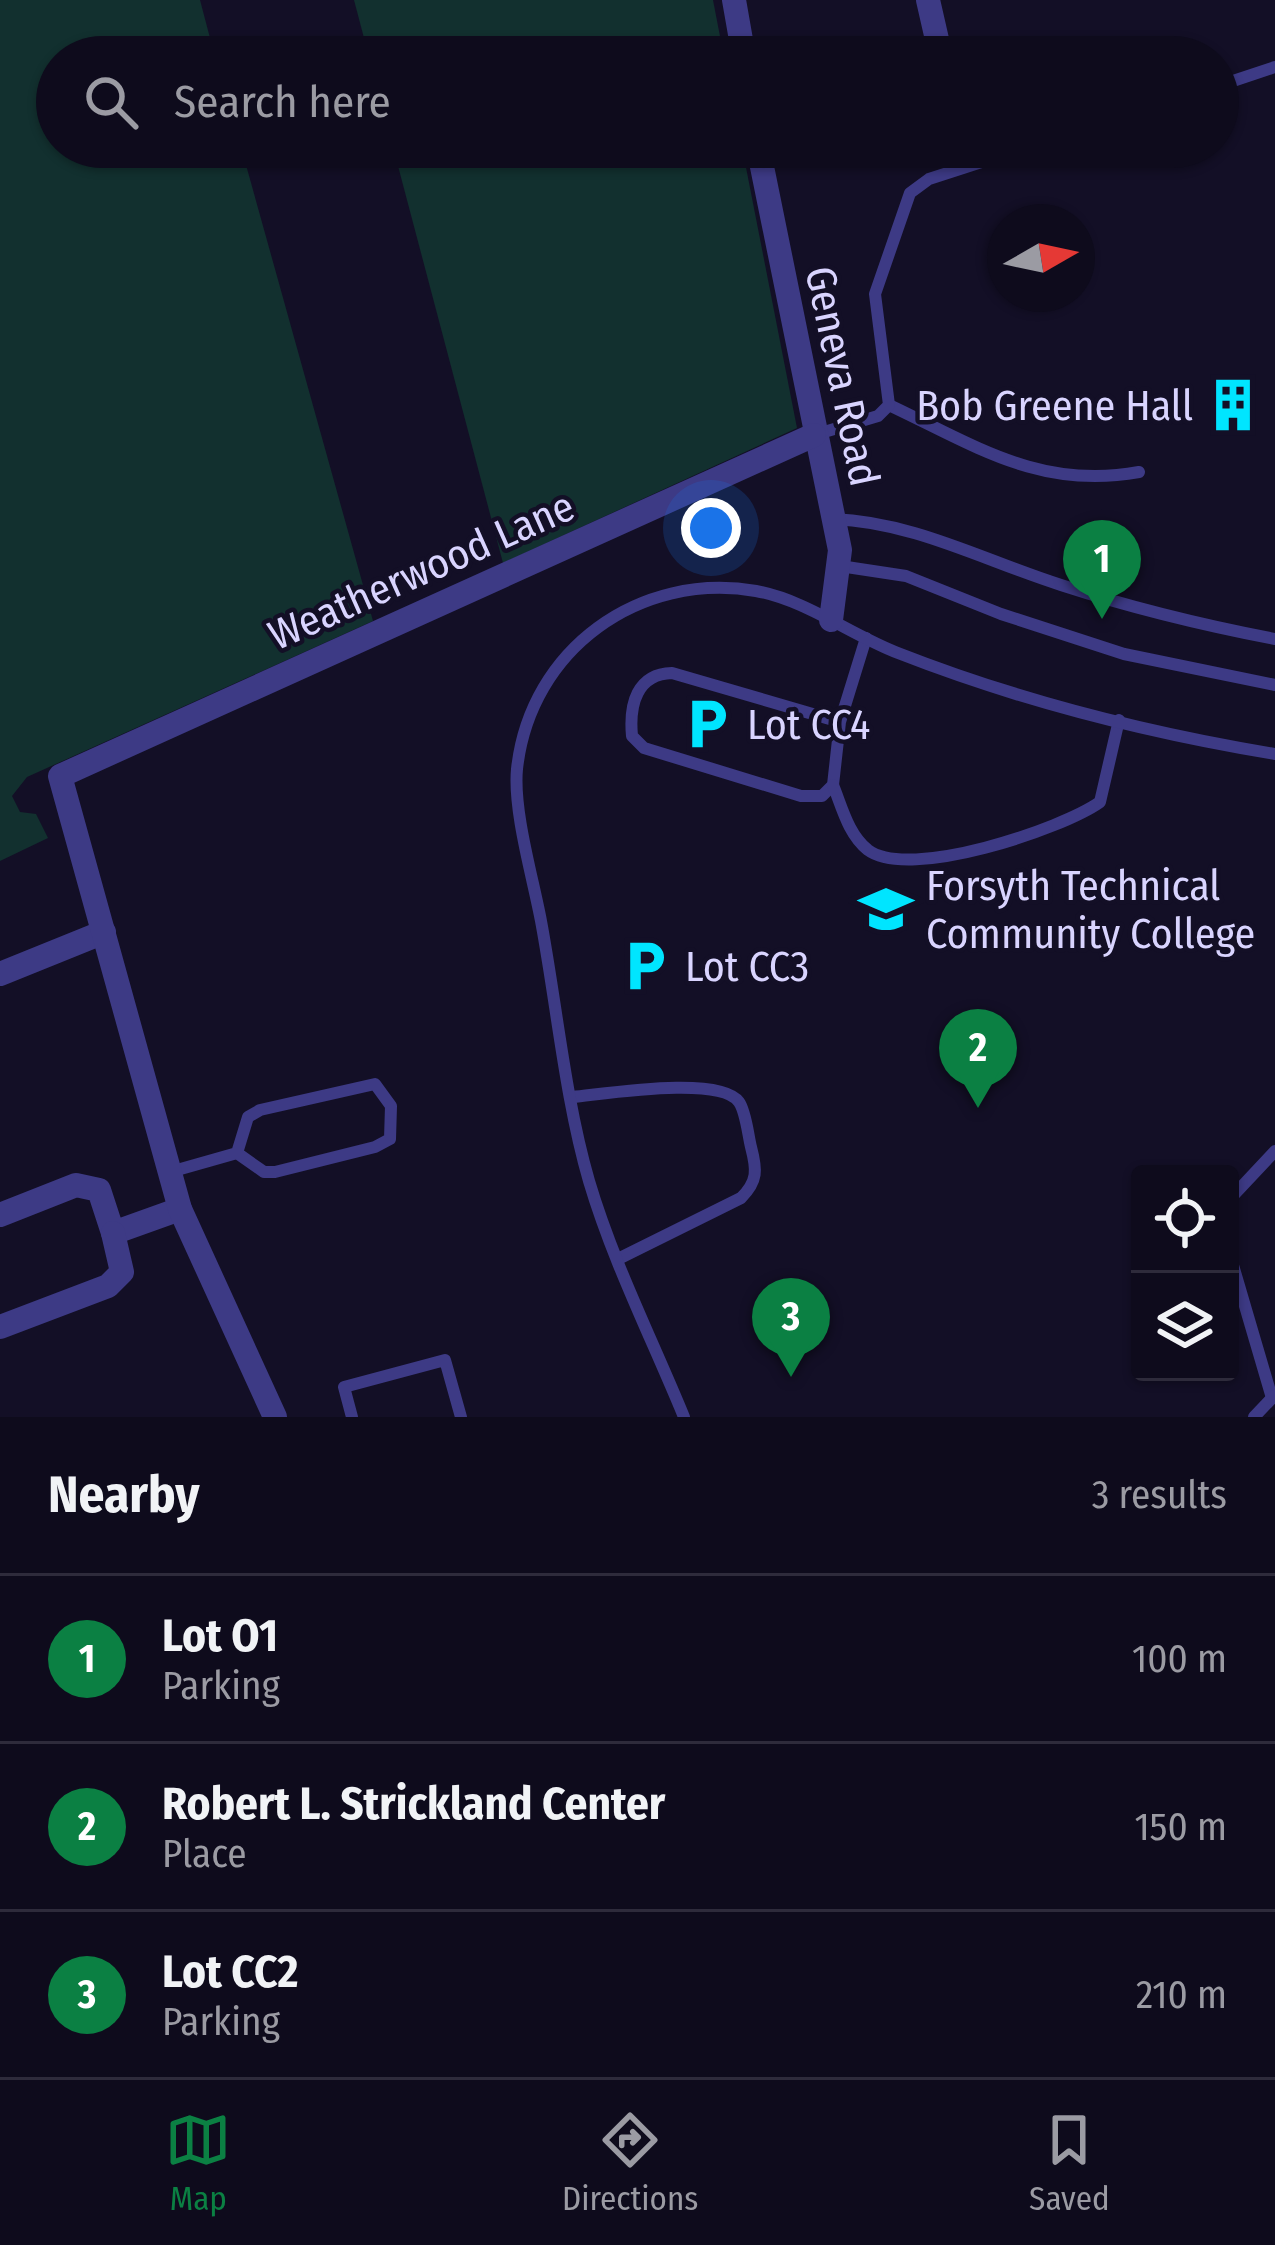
<!DOCTYPE html>
<style>
:root{--surface:#0e0b1c;--page:#1c1929;--text:#f1f3f6;--muted:#9b9ba3;--line:#2e2b3b;--accent:#0b8043}
body{margin:0;font-family:"Fira Sans Condensed",sans-serif;background:var(--page);color:var(--text)}
.controls{position:absolute;right:36px;bottom:36px;display:grid;overflow:hidden;border-radius:12px;box-shadow:0 3px 9px #0004}
.controls button{width:108px;height:108px;display:grid;place-items:center;padding:0;border:0;border-bottom:3px solid var(--line);background:var(--surface);color:var(--text);font:60px sans-serif}
.compass{position:absolute;left:987px;top:204px;width:108px;height:108px;border-radius:50%;background:var(--surface);box-shadow:0 3px 9px #0004;rotate:81deg}
.you{position:absolute;left:711px;top:528px;width:42px;height:42px;margin:-30px;border:9px solid #fff;border-radius:50%;background:#1a73e8;box-shadow:0 0 0 18px #1a73e833}
.badge{display:grid;place-items:center;width:78px;height:78px;border-radius:50%;background:var(--accent);color:#fff;font-size:39px;font-weight:700}
.pin{position:absolute;translate:-50% -99px;filter:drop-shadow(0 3px 6px #0008)}
.pin::after{content:'';position:absolute;top:63px;width:42px;height:36px;background:inherit;clip-path:polygon(0 0,100% 0,50% 100%)}
.list{margin:0;padding:0;list-style:none}
h2{display:flex;justify-content:space-between;align-items:center;height:156px;margin:0;padding:0 48px;font-size:51px}
h2 small{font-size:39px;font-weight:400;color:var(--muted)}
.list li{display:grid;grid-template-columns:78px 1fr auto;gap:36px;align-items:center;box-sizing:border-box;height:168px;padding:0 48px;border-top:3px solid var(--line)}
.list b{display:block;font-size:45px;white-space:nowrap}
.list p{margin:0;font-size:39px;white-space:nowrap;color:var(--muted)}
.list em{font-size:39px;font-style:normal;color:var(--muted)}
.icon{flex:none;width:66px;height:66px;fill:none;stroke:currentColor;stroke-width:2;stroke-linecap:round;stroke-linejoin:round}
.map{position:relative;flex:none;width:1275px;height:1417px;overflow:hidden}
.search{position:absolute;background:var(--surface);box-shadow:0 3px 9px #0004;left:36px;right:36px;top:36px;height:132px;display:flex;align-items:center;gap:30px;box-sizing:border-box;padding:0 42px;border-radius:66px;color:var(--muted);font-size:45px}
.sheet{height:660px;background:var(--surface)}
nav{display:flex;justify-content:space-around;align-items:center;box-sizing:border-box;height:168px;border-top:3px solid var(--line);background:var(--surface);font-size:33px;color:var(--muted)}
nav a{display:grid;justify-items:center;gap:6px}
nav .on{color:var(--accent)}
.map>svg:first-child{display:block}
.green{fill:#12302f}
.lines{fill:none;stroke-linecap:round;stroke-linejoin:round}
.service{stroke:#3d3a85;stroke-width:12}
.minor{stroke:#3d3a85;stroke-width:24}
.labels{text-anchor:middle;stroke-width:9;stroke-linejoin:round;paint-order:stroke}
.street-label{font-size:42px;fill:#d9d4ff;stroke:#130f26}
.poi-label{font-size:42px;fill:#d9d4ff;stroke:#130f26;text-anchor:start}
</style>
<div class="map">
<svg width="1275" height="1417" viewBox="0 0 1275 1417">
<rect width="100%" height="100%" fill="#130f26"/>
<!-- green -->
<g class="green">
<path d="M 0,0 L 200,0 L 215,57 L 57,57 L 57,147 L 241,147 L 373,621 L 27,777 L 12,796 L 20,812 L 36,814 L 48,838 L 0,861 Z"/>
<path d="M 354,0 L 713,0 L 724,57 L 369,57 Z"/>
<path d="M 393,147 L 742,147 L 797,428 L 503,563 Z"/>
</g>
<g class="lines">
<!-- service -->
<g class="service">
<path d="M 1218,86 L 1275,67"/>
<path d="M 889,405 C 976,446 1040,490 1139,472"/>
<path d="M 814,435 L 878,416 L 889,405 L 875,294 L 910,193 L 929,179 L 1028,147"/>
<path d="M 833,519 C 914,522 985,561 1061,585 C 1132,608 1202,625 1275,639"/>
<path d="M 840,566 L 906,576 L 1001,614 L 1124,654 L 1275,685"/>
<path d="M 840,722 L 672,673 C 637,674 629,704 632,736 L 644,748 L 801,796 L 822,796 L 833,785 L 840,722 L 866,638"/>
<path d="M 833,785 C 842,807 848,834 868,850 C 909,881 1062,829 1100,802 L 1119,720"/>
<path d="M 573,1097 C 605,1094 720,1075 739,1102 C 746,1112 748,1135 751,1147 C 757,1170 758,1181 741,1198 L 618,1259"/>
<path d="M 170,1172 L 237,1153 L 248,1117 L 260,1110 L 375,1084 L 391,1106 L 390,1139 L 375,1147 L 275,1172 L 264,1172 L 237,1153"/>
<path d="M 1230,1199 L 1275,1151"/>
<path d="M 1230,1255 L 1272,1398"/>
<path d="M 352,1417 L 344,1387 L 445,1360 L 461,1417"/>
<path d="M 684,1417 C 652,1339 613,1262 589,1181 C 565,1098 557,1007 541,921 C 533,878 513,811 517,769 C 530,649 640,571 756,591 C 806,600 851,635 898,653 C 1018,700 1148,733 1275,754"/>
<path d="M 1254,1417 L 1274,1396"/>
</g>
<!-- minor -->
<g class="minor">
<path d="M 734,0 L 744,57"/>
<path d="M 928,0 L 941,57"/>
<path d="M 758,147 L 840,550 L 831,620"/>
<path d="M 760,157 L 794,147"/>
<path d="M 0,974 L 104,932"/>
<path d="M 0,1215 L 76,1185 L 99,1190 L 113,1233 L 180,1209"/>
<path d="M 0,1327 L 108,1286 L 122,1272 L 113,1233"/>
<path d="M 275,1417 L 180,1209 L 60,776 L 814,435"/>
</g>
</g>
<!-- icons -->
<defs>
<symbol id="building-bare" viewBox="-9 -9 18 18"><path d="M-4-6H4V6H1V3H-1V6H-4ZM-2.5-4.3h1.7v1.8h-1.7ZM.8-4.3h1.7v1.8H.8ZM-2.5-1h1.7V.8h-1.7ZM.8-1h1.7V.8H.8Z" fill="#00e5ff" stroke="#130f26" stroke-width="2.5" paint-order="stroke"/></symbol>
<symbol id="parking-bare" viewBox="-9 -9 18 18"><path d="M-3.5-5.5H1a3.5 3.5 0 0 1 0 7H-1V5.5H-3.5ZM-1-3.4V-.6H.8a1.4 1.4 0 0 0 0-2.8Z" fill="#00e5ff" stroke="#130f26" stroke-width="2.5" paint-order="stroke"/></symbol>
<symbol id="university-bare" viewBox="-9 -9 18 18"><path d="M0-5L7-2L0 1L-7-2ZM-4 1L0 2.5L4 1V4Q0 6-4 4Z" fill="#00e5ff" stroke="#130f26" stroke-width="2.5" paint-order="stroke"/></symbol>
</defs>
<g fill-rule="evenodd">
<use href="#building-bare" x="1195" y="367" width="76" height="76"/>
<use href="#parking-bare" x="669" y="686" width="76" height="76"/>
<use href="#university-bare" x="848" y="871" width="76" height="76"/>
<use href="#parking-bare" x="607" y="928" width="76" height="76"/>
</g>
<g class="labels">
<!-- street labels -->
<g class="street-label">
<text transform="translate(843 376) rotate(78)" y="15">Geneva Road</text>
<text transform="translate(421 570) rotate(-24)" y="15">Weatherwood Lane</text>
</g>
<!-- poi labels -->
<g class="poi-label">
<text x="1193" y="420" text-anchor="end">Bob Greene Hall</text>
<text x="747" y="739">Lot CC4</text>
<text x="926" y="900">Forsyth Technical<tspan x="926" dy="48">Community College</tspan></text>
<text x="685" y="981">Lot CC3</text>
</g>
</g>
</svg>
<div class="controls">
<button><svg class="icon" aria-label="locate" viewBox="0 0 24 24"><circle cx="12" cy="12" r="6"/><path d="M12 2v4M12 18v4M2 12h4M18 12h4"/></svg></button>
<button><svg class="icon" aria-label="layers" viewBox="0 0 24 24"><path d="M12 4l9 5-9 5-9-5zM3 14l9 5 9-5"/></svg></button>
</div>
<svg class="compass" viewBox="-18 -18 36 36"><path d="M0-13l5 13h-10z" fill="#e53935"/><path d="M0 13l5-13h-10z" fill="#9b9ba3"/></svg>
<div class="you"></div>
<div class="pin badge" style="left:1102px;top:619px">1</div>
<div class="pin badge" style="left:978px;top:1108px">2</div>
<div class="pin badge" style="left:791px;top:1377px">3</div>
<div class="search"><svg class="icon" aria-label="search" viewBox="0 0 24 24"><circle cx="10" cy="10" r="6"/><path d="M15 15l6 6"/></svg>Search here</div>
</div>
<section class="sheet">
<h2>Nearby<small>3 results</small></h2>
<ul class="list">
<li><span class="badge">1</span><div><b>Lot O1</b><p>Parking</p></div><em>100 m</em></li>
<li><span class="badge">2</span><div><b>Robert L. Strickland Center</b><p>Place</p></div><em>150 m</em></li>
<li><span class="badge">3</span><div><b>Lot CC2</b><p>Parking</p></div><em>210 m</em></li>
</ul>
</section>
<nav>
<a class="on"><svg class="icon" aria-label="map" viewBox="0 0 24 24"><path d="M3 6l6-2 6 2 6-2v14l-6 2-6-2-6 2zM9 4v14M15 6v14"/></svg>Map</a>
<a><svg class="icon" aria-label="directions" viewBox="0 0 24 24"><path d="M12 3l9 9-9 9-9-9zM9 14v-3h6M13 9l2 2-2 2"/></svg>Directions</a>
<a><svg class="icon" aria-label="saved" viewBox="0 0 24 24"><path d="M7 4h10v16l-5-4-5 4z"/></svg>Saved</a>
</nav>
